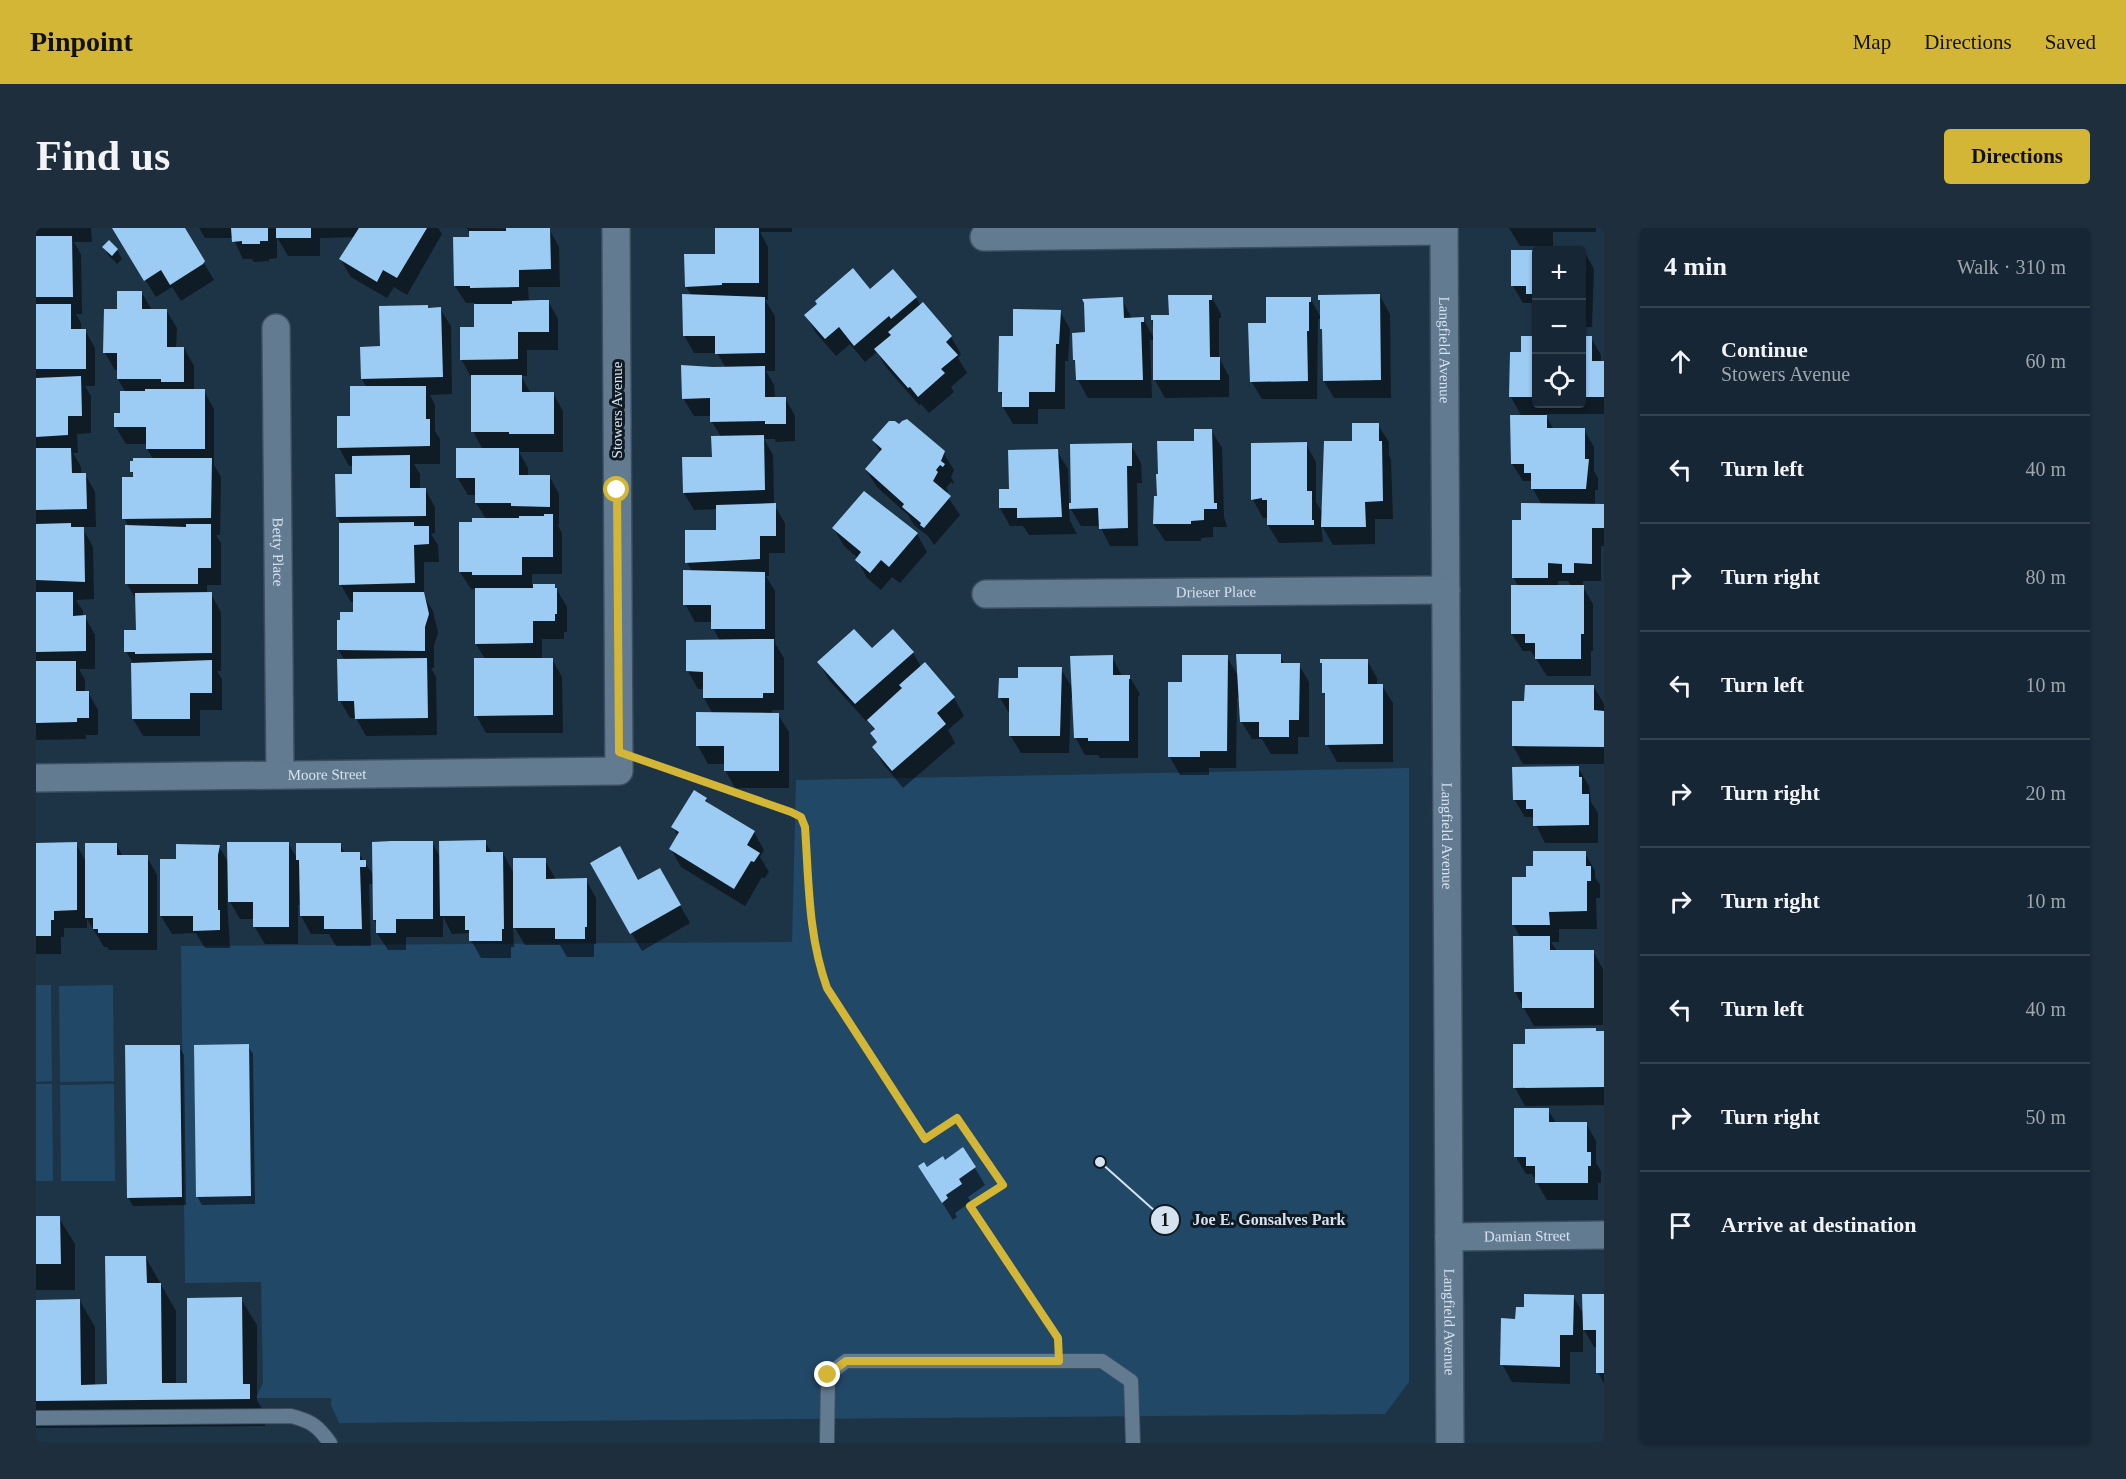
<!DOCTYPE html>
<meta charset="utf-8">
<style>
:root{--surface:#162634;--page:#1f2e3c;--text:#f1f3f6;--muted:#9ea5ac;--line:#35434f;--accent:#d3b635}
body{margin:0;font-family:"Times New Roman",serif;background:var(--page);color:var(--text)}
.controls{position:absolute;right:18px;top:18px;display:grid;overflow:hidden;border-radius:6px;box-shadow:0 2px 4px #0004}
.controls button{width:54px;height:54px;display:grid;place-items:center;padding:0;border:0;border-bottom:2px solid var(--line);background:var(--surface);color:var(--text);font:30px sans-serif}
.stop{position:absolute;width:18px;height:18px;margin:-14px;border:4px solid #d3b635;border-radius:50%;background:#fff}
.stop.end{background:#d3b635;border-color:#fff;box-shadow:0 2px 6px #0008}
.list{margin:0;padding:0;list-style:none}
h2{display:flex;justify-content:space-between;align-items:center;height:78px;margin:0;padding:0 24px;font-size:26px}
h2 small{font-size:20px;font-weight:400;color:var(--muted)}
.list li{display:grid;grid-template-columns:39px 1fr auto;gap:18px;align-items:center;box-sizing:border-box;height:108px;padding:0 24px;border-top:2px solid var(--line)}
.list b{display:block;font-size:22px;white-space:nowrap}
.list p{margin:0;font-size:20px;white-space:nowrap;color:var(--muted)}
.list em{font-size:20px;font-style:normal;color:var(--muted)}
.icon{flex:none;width:33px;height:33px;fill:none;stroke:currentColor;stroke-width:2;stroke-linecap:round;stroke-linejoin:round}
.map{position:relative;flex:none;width:1568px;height:1215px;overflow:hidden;border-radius:6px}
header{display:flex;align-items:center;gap:36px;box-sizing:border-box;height:84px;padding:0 30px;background:var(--accent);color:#111}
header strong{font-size:28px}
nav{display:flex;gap:33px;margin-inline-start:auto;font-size:21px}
.intro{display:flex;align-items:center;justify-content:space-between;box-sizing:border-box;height:144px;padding:0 36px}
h1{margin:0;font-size:42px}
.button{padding:15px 27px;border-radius:6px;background:var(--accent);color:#111;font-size:21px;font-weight:700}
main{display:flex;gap:36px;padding:0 36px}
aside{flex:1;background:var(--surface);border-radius:6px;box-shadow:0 2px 4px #0004}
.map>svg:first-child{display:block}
.green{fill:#224867}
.shadow{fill:#0007;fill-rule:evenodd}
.building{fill:#9ccbf4}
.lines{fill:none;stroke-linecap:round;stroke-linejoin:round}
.service-casing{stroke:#3b4e5e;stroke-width:16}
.minor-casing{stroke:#3b4e5e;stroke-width:30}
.path{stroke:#697c8c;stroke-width:4;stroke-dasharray:3 4.5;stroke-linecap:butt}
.service{stroke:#637b91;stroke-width:14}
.minor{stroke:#637b91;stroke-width:27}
.route{stroke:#d3b635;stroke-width:8}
.labels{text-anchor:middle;stroke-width:6;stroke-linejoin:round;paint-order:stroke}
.street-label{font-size:15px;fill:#d5e2ef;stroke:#101a22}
.leader{fill:none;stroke:#d5e2ef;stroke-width:2}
.callout-dot{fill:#d5e2ef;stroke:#101a22;stroke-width:2}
.mark-label{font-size:18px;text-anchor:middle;font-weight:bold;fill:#111}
.callout-label{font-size:16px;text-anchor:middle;font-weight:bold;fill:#d5e2ef;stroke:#101a22;stroke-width:6;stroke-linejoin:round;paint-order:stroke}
</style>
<header>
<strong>Pinpoint</strong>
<nav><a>Map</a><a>Directions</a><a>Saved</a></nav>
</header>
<div class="intro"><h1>Find us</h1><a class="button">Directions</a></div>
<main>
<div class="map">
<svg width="1568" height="1215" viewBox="0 0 1568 1215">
<rect width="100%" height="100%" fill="#1d3346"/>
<!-- green -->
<g class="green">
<path d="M 1373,540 L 1373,1154 L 1349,1186 L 303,1195 L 295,1177 L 295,1170 L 220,1170 L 227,1155 L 225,1054 L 149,1055 L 145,718 L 756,714 L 760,552 Z"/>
<path d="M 0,757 L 15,757 L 16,853 L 0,854 Z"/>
<path d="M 77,757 L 78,853 L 24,854 L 23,758 Z"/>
<path d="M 0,856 L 16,856 L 17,953 L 0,953 Z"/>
<path d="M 78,856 L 79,953 L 25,953 L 24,857 Z"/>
</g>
<!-- shadow -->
<g class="shadow">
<path d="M 0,0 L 55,0 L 56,14 L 38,14 L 45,27 L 46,86 L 40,86 L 45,95 L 45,102 L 49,102 L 59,120 L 59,158 L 49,158 L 55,168 L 55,205 L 41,206 L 42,225 L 37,225 L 45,239 L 45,246 L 49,246 L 59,264 L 60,299 L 46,299 L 57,319 L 58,371 L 40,372 L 47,383 L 47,389 L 49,389 L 59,407 L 59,441 L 43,441 L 49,452 L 49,464 L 52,464 L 62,482 L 62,507 L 50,507 L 50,511 L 0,512 Z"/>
<path d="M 77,0 L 147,0 L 178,52 L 145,73 L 136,59 L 120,69 Z"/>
<path d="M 163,0 L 322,0 L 322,4 L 325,0 L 402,0 L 406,6 L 371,67 L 358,59 L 351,70 L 315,49 L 304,31 L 320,9 L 284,10 L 284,28 L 252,28 L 241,9 L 241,30 L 233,31 L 233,33 L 218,34 L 216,31 L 207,31 L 197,10 L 169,10 Z"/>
<path d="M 431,0 L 513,1 L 523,19 L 524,59 L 492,59 L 493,74 L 512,73 L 522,91 L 522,122 L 491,122 L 491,148 L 485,148 L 495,166 L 517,165 L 527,183 L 527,224 L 483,224 L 492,240 L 492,248 L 513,248 L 523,266 L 523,297 L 521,296 L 526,305 L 526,346 L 496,346 L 496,357 L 518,357 L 531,379 L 531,404 L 528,404 L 528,411 L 506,411 L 506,431 L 516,431 L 526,449 L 527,505 L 450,505 L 440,487 L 449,431 L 440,416 L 440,361 L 435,361 L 424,344 L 437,295 L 450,291 L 440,275 L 440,267 L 432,267 L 421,249 L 447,222 L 437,203 L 435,149 L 425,131 L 439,101 L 439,75 L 430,75 L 419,58 L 435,10 Z"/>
<path d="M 683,0 L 756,0 L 756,4 L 724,4 L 732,19 L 732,72 L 729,72 L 739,88 L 739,143 L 730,143 L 738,157 L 739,170 L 749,170 L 759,188 L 759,213 L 740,214 L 739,211 L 728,211 L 737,227 L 738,277 L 749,295 L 749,325 L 733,325 L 733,348 L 730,348 L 739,363 L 739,415 L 748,430 L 748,482 L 736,482 L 736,487 L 742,487 L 753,504 L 753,560 L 699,560 L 689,542 L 689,536 L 672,536 L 662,518 L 677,486 L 668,470 L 668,461 L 662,461 L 652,443 L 684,413 L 677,400 L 677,394 L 659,394 L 649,376 L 656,344 L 651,334 L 682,303 L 682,281 L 658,282 L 648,265 L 677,230 L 685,209 L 676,194 L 676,188 L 658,188 L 647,170 L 690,140 L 681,125 L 658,125 L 648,107 L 656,68 L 650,59 L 681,28 Z"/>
<path d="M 1473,0 L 1560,0 L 1560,4 L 1517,4 L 1517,18 L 1484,18 Z"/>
<path d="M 68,19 L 81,22 L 86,31 L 81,36 L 73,28 Z"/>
<path d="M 1500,23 L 1500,81 L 1497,75 L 1487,75 L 1477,58 L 1476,24 Z"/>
<path d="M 1546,23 L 1548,23 L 1558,41 L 1556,99 L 1546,99 Z"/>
<path d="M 834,63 L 880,70 L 885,78 L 915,109 L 925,126 L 922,130 L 931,145 L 915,159 L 918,164 L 893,185 L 885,176 L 883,177 L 850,139 L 841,124 L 829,134 L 814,116 L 800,128 L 780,105 L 770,87 Z"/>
<path d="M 105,64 L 116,82 L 130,82 L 141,100 L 140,120 L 148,120 L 158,138 L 158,163 L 168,163 L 178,181 L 178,237 L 185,249 L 184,307 L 180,307 L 185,315 L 185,357 L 171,357 L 171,366 L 175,366 L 185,384 L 185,443 L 181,443 L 186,451 L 186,482 L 164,482 L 164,508 L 107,508 L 97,491 L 97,435 L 90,423 L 101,403 L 101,373 L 91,356 L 93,299 L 88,290 L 98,250 L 96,244 L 117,231 L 111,221 L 111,216 L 90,216 L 79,198 L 86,186 L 90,165 L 82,151 L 82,142 L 79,142 L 69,125 L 82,83 Z"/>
<path d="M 1175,68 L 1185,86 L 1185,90 L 1183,90 L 1183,130 L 1193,148 L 1193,169 L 1129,170 L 1119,152 L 1118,112 L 1114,112 L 1116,170 L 1052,170 L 1042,152 L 1041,136 L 1038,132 L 1051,106 L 1086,71 L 1096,91 L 1107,91 L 1118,110 L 1116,88 L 1134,88 Z"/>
<path d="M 1344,68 L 1354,86 L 1355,170 L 1298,170 L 1288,153 L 1288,104 L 1285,91 L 1282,91 L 1281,171 L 1226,171 L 1215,153 L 1232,96 L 1274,70 L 1285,90 L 1285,75 L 1283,71 Z"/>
<path d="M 392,81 L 404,81 L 415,98 L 416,166 L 394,167 L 399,177 L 399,203 L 404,211 L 404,236 L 378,236 L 384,246 L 384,261 L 389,261 L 399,279 L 399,305 L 395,306 L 402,317 L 403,334 L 388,334 L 388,368 L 397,383 L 402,405 L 398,417 L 398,440 L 395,440 L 400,449 L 401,507 L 330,508 L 320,490 L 314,490 L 304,472 L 309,433 L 302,421 L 318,386 L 318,374 L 315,374 L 305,357 L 306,297 L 301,289 L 318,247 L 317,238 L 313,238 L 303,220 L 315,189 L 331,160 L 326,151 L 325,120 L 346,119 Z"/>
<path d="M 1024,83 L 1034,101 L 1032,133 L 1029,133 L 1029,181 L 1002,181 L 1002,196 L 977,196 L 967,179 L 967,169 L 964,163 L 978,109 Z"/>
<path d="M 1487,110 L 1500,110 L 1500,176 L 1546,176 L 1546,110 L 1555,110 L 1565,127 L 1565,134 L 1568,134 L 1568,186 L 1509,186 L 1518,202 L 1548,202 L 1558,219 L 1558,243 L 1562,250 L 1562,262 L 1559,262 L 1559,278 L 1568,278 L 1568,318 L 1565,318 L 1565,353 L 1547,353 L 1547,359 L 1557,376 L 1557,423 L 1555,423 L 1555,448 L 1511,448 L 1495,423 L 1487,423 L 1476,406 L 1483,359 L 1477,349 L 1486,294 L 1506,277 L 1497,261 L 1495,253 L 1487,253 L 1476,236 L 1486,189 L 1475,169 L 1487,126 ZM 1522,353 L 1532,353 L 1535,358 L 1522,359 Z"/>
<path d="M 1342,197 L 1353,214 L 1353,227 L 1355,232 L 1357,291 L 1339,291 L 1339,316 L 1297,317 L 1285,296 L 1287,314 L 1243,315 L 1232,297 L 1232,290 L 1227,290 L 1217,272 L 1216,216 L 1270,216 L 1280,234 L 1280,274 L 1287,286 L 1318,215 Z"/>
<path d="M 1175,202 L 1186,220 L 1188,289 L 1191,299 L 1177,299 L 1177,309 L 1165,310 L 1165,313 L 1129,313 L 1118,296 L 1122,269 L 1160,214 Z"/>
<path d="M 838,213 L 907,224 L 918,242 L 915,249 L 918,255 L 917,256 L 915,254 L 910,260 L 912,263 L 910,266 L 924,287 L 898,317 L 892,308 L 878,297 L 872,287 L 841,259 L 830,242 L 845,225 Z"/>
<path d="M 1095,217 L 1105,235 L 1106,255 L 1101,255 L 1102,318 L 1074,318 L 1064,298 L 1045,298 L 1033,278 L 1034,293 L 1041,306 L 993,307 L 987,298 L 974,298 L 964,280 L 974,262 L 1021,223 L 1032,241 L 1033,277 Z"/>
<path d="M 798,301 L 881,306 L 891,324 L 864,355 L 856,349 L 845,362 L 831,350 L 821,332 L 822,330 L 808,318 Z"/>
<path d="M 877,425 L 885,439 L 889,436 L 918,470 L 928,488 L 912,502 L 919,515 L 867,560 L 848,537 L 837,519 L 842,515 L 839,503 L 832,491 L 830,493 L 793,452 L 783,434 Z"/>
<path d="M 1244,428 L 1249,437 L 1263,437 L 1273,454 L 1273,509 L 1262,509 L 1262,526 L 1235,526 L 1226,511 L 1216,511 L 1205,493 L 1204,470 L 1201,470 L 1200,540 L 1173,540 L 1173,547 L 1144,547 L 1134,529 L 1134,455 L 1147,455 L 1191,429 L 1202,448 Z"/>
<path d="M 1076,429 L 1086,448 L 1093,448 L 1104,466 L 1102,469 L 1102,530 L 1064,530 L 1062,527 L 1049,527 L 1039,509 L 1037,470 L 1035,470 L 1033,525 L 985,525 L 974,507 L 975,488 L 964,470 L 983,451 L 1025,441 L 1037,461 Z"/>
<path d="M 1331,432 L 1341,450 L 1341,458 L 1346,458 L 1357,475 L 1357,534 L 1301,534 L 1291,516 L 1290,469 L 1287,464 L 1287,438 L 1285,434 Z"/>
<path d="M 1558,459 L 1568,476 L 1568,536 L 1487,536 L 1477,518 L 1490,475 Z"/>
<path d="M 1542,540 L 1553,558 L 1555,574 L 1562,585 L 1562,615 L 1509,615 L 1496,589 L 1489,589 L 1478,571 Z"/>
<path d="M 670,571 L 673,577 L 718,604 L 728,622 L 724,629 L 733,644 L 728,651 L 726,649 L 709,678 L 645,639 L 635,621 L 642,608 L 637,599 Z"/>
<path d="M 396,614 L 405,631 L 449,614 L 456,625 L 467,625 L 478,646 L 509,632 L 520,652 L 550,652 L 560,670 L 560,716 L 558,716 L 558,729 L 531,729 L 524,717 L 489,717 L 477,697 L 478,719 L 475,719 L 475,730 L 445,730 L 435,712 L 433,705 L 416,706 L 407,689 L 407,709 L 370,709 L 370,722 L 352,722 L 341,705 L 341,697 L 338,692 L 338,656 L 333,656 L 335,718 L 300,718 L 293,706 L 275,706 L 265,688 L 265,677 L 262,677 L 262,716 L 229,716 L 218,698 L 218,691 L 204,691 L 191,669 L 194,720 L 169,720 L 160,705 L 136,706 L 125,688 L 141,632 L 183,619 L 194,637 L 252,615 L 262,632 L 262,616 L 304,616 L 309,626 L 323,626 L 338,648 Z"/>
<path d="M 0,616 L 40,616 L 50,634 L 80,616 L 87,629 L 111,629 L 121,647 L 121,722 L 73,722 L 71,719 L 68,719 L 51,691 L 51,700 L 28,700 L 28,709 L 25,709 L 25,726 L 0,726 Z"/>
<path d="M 1549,625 L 1559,643 L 1559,649 L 1564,657 L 1564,670 L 1560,670 L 1561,701 L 1523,701 L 1523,714 L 1515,714 L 1521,723 L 1557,723 L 1567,741 L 1567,797 L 1498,798 L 1479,764 L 1479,710 L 1485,710 L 1477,696 L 1491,651 L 1499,639 Z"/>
<path d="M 556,636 L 602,654 L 624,642 L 654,695 L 606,723 Z"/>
<path d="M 1560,805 L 1568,805 L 1568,877 L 1489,878 L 1479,860 L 1491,818 Z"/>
<path d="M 212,818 L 217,826 L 219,976 L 166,977 L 161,968 Z"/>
<path d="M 143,819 L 148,827 L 150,977 L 97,978 L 92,969 Z"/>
<path d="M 1512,882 L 1520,895 L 1550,895 L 1560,913 L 1560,935 L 1565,943 L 1565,955 L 1562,955 L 1562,972 L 1511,972 L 1496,946 L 1490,946 L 1480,929 Z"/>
<path d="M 909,934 L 939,940 L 949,957 L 932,969 L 935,974 L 919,985 L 921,989 L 917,992 L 884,939 L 891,941 Z"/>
<path d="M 0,990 L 23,990 L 39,1016 L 39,1062 L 0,1062 Z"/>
<path d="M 110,1030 L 140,1083 L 140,1157 L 153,1157 L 205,1071 L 221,1097 L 221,1172 L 228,1184 L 229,1198 L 0,1200 L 0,1073 L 44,1073 L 59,1099 L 59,1158 L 72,1158 Z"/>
<path d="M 1568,1067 L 1568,1156 L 1562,1144 L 1561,1119 L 1558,1119 L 1547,1100 L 1547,1124 L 1534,1124 L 1534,1156 L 1476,1154 L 1466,1136 L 1481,1092 L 1537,1068 L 1548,1087 Z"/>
</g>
<!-- building -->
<g class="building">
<path d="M 76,0 L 149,0 L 169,33 L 167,36 L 134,57 L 125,42 L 108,53 Z"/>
<path d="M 195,0 L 232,0 L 232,13 L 224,13 L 224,16 L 206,16 L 206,13 L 196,14 Z"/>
<rect x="240" y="0" width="35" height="10"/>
<path d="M 323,0 L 391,0 L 361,50 L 347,42 L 341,54 L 303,31 Z"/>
<path d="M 470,0 L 514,0 L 515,41 L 483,42 L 483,59 L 434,60 L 434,58 L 418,58 L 417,9 L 433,9 L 433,3 L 470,3 Z"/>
<path d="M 679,0 L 723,0 L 723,55 L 686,55 L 686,57 L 649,59 L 648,26 L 679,26 Z"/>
<path d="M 0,8 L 36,8 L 37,69 L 0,69 Z"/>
<path d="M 73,12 L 82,21 L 76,28 L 66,19 Z"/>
<path d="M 1475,22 L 1500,22 L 1500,66 L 1490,66 L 1490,58 L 1475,58 Z"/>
<rect x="1546" y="22" width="3" height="34"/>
<path d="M 817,40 L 834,61 L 857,41 L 881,69 L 855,91 L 853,88 L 818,118 L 803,99 L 789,111 L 768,87 L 781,76 L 779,73 Z"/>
<path d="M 81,63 L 106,63 L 106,81 L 131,81 L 131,119 L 148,119 L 148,154 L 125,154 L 125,151 L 81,151 L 81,125 L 67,125 L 68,81 L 81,81 Z"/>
<path d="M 646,66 L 729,69 L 729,125 L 679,126 L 679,108 L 647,108 Z"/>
<path d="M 1344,66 L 1345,152 L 1287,153 L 1286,101 L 1284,101 L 1284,72 L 1282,72 L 1282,67 Z"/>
<path d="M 1132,67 L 1176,67 L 1176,72 L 1173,72 L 1174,129 L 1184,129 L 1184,152 L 1117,152 L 1117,92 L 1115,92 L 1115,87 L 1133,87 Z"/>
<path d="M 1087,69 L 1088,90 L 1108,89 L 1108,94 L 1105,94 L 1107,152 L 1040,152 L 1039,132 L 1037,132 L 1036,105 L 1049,104 L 1048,75 L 1046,71 Z"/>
<path d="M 1230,69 L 1275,69 L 1275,74 L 1273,74 L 1273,103 L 1271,103 L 1272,153 L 1214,154 L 1212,95 L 1230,95 Z"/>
<path d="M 504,72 L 513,72 L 513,104 L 482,104 L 482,131 L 424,132 L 424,99 L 438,99 L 438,76 L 476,76 L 476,73 Z"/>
<path d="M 887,74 L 916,108 L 910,114 L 922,127 L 905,141 L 909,145 L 882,169 L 874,159 L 872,160 L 838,121 L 855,107 L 852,104 Z"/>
<path d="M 0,76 L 35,76 L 35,101 L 50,101 L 50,141 L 0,141 Z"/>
<path d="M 392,77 L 392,80 L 405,79 L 407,149 L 325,151 L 324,119 L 344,118 L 343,78 Z"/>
<path d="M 977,81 L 1025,82 L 1023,116 L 1020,116 L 1019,164 L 993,164 L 993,179 L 966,179 L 966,164 L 962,164 L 963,108 L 977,108 Z"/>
<path d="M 1485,108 L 1500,108 L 1500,169 L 1473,169 L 1474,124 L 1485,124 Z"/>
<path d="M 1546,108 L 1556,108 L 1556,133 L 1568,133 L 1568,169 L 1546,169 Z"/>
<path d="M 645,137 L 677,139 L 729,138 L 729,169 L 750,169 L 750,196 L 729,196 L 729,193 L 674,194 L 674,170 L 646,171 Z"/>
<path d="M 435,147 L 486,147 L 486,164 L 518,164 L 518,206 L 473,206 L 473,204 L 435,204 Z"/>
<path d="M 45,148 L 46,188 L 32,188 L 32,207 L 0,209 L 0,150 Z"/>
<path d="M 314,158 L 390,158 L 390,191 L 394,191 L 394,218 L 301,220 L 301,188 L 314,188 Z"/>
<path d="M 109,161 L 169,161 L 169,221 L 110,221 L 110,199 L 78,199 L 78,185 L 84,185 L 84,163 L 109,163 Z"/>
<path d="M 1474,187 L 1511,187 L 1511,200 L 1549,200 L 1549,231 L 1553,231 L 1550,261 L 1495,261 L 1495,245 L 1488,245 L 1488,236 L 1475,236 Z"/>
<path d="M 871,191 L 909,223 L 905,233 L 909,236 L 907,239 L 904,237 L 900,242 L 902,244 L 897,253 L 915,268 L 888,300 L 884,297 L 885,295 L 866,279 L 868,276 L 829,241 L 846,221 L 836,212 L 853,193 L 859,193 L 863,196 L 866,193 Z"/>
<path d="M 1316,195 L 1343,195 L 1343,213 L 1346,213 L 1347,273 L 1329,274 L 1330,299 L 1285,299 L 1288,213 L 1316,213 Z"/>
<path d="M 1158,201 L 1176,201 L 1178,275 L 1181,275 L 1181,281 L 1168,281 L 1168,292 L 1155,293 L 1155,296 L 1117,296 L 1118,268 L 1121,268 L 1120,246 L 1122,246 L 1121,213 L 1158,213 Z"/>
<path d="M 728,207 L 729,262 L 647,265 L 646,229 L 676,229 L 675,208 Z"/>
<path d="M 1271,214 L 1271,263 L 1276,263 L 1276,292 L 1278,292 L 1278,297 L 1231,297 L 1231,272 L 1226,272 L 1226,270 L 1215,272 L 1215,215 Z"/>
<path d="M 1096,215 L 1096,238 L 1091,238 L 1092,300 L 1063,301 L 1062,280 L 1033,281 L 1033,275 L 1035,275 L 1034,216 Z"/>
<path d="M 0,220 L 35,220 L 36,245 L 50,245 L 51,281 L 0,282 Z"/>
<path d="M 420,220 L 483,220 L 483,247 L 514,247 L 514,279 L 475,278 L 475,275 L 439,275 L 439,250 L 420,250 Z"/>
<path d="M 1022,221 L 1026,289 L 981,290 L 981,280 L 963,280 L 963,261 L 973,261 L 972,222 Z"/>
<path d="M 374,227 L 374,260 L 390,260 L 390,288 L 300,289 L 299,246 L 316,246 L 316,228 Z"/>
<path d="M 97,230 L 176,230 L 175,290 L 86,291 L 86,249 L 97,249 L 97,244 L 94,244 L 94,233 L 97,233 Z"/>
<path d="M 828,263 L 882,305 L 853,339 L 845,332 L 834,345 L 819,332 L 825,324 L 796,300 Z"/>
<path d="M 740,275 L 740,308 L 724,308 L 724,331 L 649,335 L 649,302 L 680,302 L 680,277 Z"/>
<path d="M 1485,275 L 1568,276 L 1568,300 L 1556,300 L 1556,336 L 1538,335 L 1538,345 L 1526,345 L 1526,336 L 1512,335 L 1512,350 L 1476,350 L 1476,292 L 1485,292 Z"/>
<path d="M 508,286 L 517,286 L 517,329 L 486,329 L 486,347 L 436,347 L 436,344 L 423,344 L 423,294 L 436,294 L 436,290 L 483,290 L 483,288 L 508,288 Z"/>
<path d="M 378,294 L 378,298 L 393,298 L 393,316 L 378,317 L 379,355 L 303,357 L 303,295 Z"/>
<path d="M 35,295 L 35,299 L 48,299 L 49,354 L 0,352 L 0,296 Z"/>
<path d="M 150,296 L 175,296 L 175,340 L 162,340 L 162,356 L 89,356 L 89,297 L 150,299 Z"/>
<path d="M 647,342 L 729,344 L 729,401 L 675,401 L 675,377 L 647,377 Z"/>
<path d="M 497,356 L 519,356 L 519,360 L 521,360 L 521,386 L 519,386 L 519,393 L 497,393 L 497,415 L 439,416 L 439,360 L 497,360 Z"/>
<path d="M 1475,357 L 1548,357 L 1548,406 L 1545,406 L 1545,431 L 1499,431 L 1499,415 L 1489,415 L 1489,406 L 1475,406 Z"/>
<path d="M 0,364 L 37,364 L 37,388 L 50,387 L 50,423 L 0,424 Z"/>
<path d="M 176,364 L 176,425 L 99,426 L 99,424 L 88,424 L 88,402 L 100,402 L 99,365 Z"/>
<path d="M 317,364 L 388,364 L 393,386 L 389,399 L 389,423 L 301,422 L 301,392 L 304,392 L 304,384 L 317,384 Z"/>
<path d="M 818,401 L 836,420 L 857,401 L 878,424 L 819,476 L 781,434 Z"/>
<path d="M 720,411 L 738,411 L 738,465 L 727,465 L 727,470 L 667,470 L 667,444 L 650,443 L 650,412 Z"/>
<path d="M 1200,426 L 1245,426 L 1245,435 L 1264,435 L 1263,492 L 1253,492 L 1253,509 L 1223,509 L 1223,494 L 1204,494 Z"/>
<path d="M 1077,427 L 1077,447 L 1094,447 L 1094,451 L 1093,451 L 1093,513 L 1052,513 L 1052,510 L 1038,510 L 1034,428 Z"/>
<path d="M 1146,427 L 1192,427 L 1191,523 L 1164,523 L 1164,529 L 1132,529 L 1132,454 L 1146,454 Z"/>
<path d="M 391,430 L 392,490 L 319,491 L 318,473 L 302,473 L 301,431 Z"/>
<path d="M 438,430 L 517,430 L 517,487 L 438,488 Z"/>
<path d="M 1284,431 L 1332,431 L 1332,456 L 1347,456 L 1347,516 L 1289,517 L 1289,465 L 1286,465 L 1286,435 L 1284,435 Z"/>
<path d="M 176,432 L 176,465 L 154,465 L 154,491 L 96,491 L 95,435 Z"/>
<path d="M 0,433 L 40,433 L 40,463 L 53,463 L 53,490 L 41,490 L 41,494 L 0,495 Z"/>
<path d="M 889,434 L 919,469 L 901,485 L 910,496 L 856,543 L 836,519 L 841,514 L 834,505 L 839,501 L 831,492 L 866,460 L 863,457 Z"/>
<path d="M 982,439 L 1026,439 L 1024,508 L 973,508 L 973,470 L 962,470 L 963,450 L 982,450 Z"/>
<path d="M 1489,457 L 1558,457 L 1558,482 L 1568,483 L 1568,519 L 1476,518 L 1476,473 L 1488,473 Z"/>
<path d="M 660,484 L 743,485 L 743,543 L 688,543 L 688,518 L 660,518 Z"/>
<path d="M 1543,538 L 1543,549 L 1546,549 L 1546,566 L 1553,566 L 1553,597 L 1497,598 L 1497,581 L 1490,581 L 1490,572 L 1477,572 L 1476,539 Z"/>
<path d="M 658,562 L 671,570 L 669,573 L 719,603 L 711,617 L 724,625 L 718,634 L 715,633 L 698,661 L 633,621 L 643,604 L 635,599 Z"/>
<path d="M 450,612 L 450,624 L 467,624 L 468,701 L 466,701 L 466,713 L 433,713 L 433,702 L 429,702 L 429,688 L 404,688 L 403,613 Z"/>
<path d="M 355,613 L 397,613 L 397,691 L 360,691 L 360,705 L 340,705 L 340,692 L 337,692 L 336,614 Z"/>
<path d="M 41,614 L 41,682 L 18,683 L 18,692 L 15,692 L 15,708 L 0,708 L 0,615 Z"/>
<path d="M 191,614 L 253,614 L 253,699 L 217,699 L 217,674 L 192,674 Z"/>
<path d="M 49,615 L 81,615 L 81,627 L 112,627 L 112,705 L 62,705 L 62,701 L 57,701 L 57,690 L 49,690 Z"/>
<path d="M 260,615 L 305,615 L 305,624 L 324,624 L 324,632 L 330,632 L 330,639 L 324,639 L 326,701 L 288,701 L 288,688 L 264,688 L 263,632 L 260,632 Z"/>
<path d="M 140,616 L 184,617 L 182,627 L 182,682 L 184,682 L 184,702 L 157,703 L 157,688 L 124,688 L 124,631 L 140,631 Z"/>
<path d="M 584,618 L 602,652 L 624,640 L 645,677 L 594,706 L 554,635 Z"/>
<path d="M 1497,623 L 1550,623 L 1550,638 L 1555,638 L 1555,653 L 1551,653 L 1551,683 L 1513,684 L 1514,697 L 1476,697 L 1476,649 L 1490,649 L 1490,638 L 1497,638 Z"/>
<path d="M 477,630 L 510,630 L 510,651 L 551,650 L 551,699 L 549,699 L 549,711 L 519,711 L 519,700 L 477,700 Z"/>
<path d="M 1477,708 L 1514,708 L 1514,722 L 1558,722 L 1558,780 L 1486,780 L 1486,764 L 1478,764 Z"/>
<path d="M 1560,800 L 1560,803 L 1568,803 L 1568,859 L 1477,860 L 1477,816 L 1489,816 L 1489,801 Z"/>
<path d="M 213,816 L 215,968 L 160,969 L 158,817 Z"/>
<path d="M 89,817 L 144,817 L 146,969 L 91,970 Z"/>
<path d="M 1478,880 L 1513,880 L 1513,894 L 1551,894 L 1551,924 L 1555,924 L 1555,938 L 1552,938 L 1552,955 L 1499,955 L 1499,938 L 1490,938 L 1490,929 L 1478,929 Z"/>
<path d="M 927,919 L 940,939 L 923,951 L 926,956 L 910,967 L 912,970 L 906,975 L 882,938 L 888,934 L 891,939 L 907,928 L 909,932 Z"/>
<path d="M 0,988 L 24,988 L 25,1036 L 0,1036 Z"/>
<path d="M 69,1028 L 110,1028 L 111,1055 L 125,1055 L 126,1155 L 151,1155 L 151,1070 L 206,1069 L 207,1156 L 214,1156 L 214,1171 L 0,1173 L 0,1072 L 44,1071 L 45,1157 L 71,1156 Z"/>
<path d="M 1488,1066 L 1538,1067 L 1537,1107 L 1524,1107 L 1524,1139 L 1464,1137 L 1465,1090 L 1479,1091 L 1480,1079 L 1488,1079 Z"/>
<path d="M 1546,1066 L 1568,1066 L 1568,1145 L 1560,1145 L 1560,1102 L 1547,1102 Z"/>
</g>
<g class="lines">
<defs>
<g id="service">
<path d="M 0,1190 L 255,1188 C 275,1193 282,1198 294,1215"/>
<path d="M 791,1215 L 792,1147 L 810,1133 L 1066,1133 L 1095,1153 L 1097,1215"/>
</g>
<g id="minor">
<path id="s1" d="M 1408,0 L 1414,1215"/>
<path d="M 948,9 L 1408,3"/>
<path id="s2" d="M 240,100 L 244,547"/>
<path id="s3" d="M 950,366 L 1410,362"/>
<path id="s4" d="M 0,550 L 583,543 L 580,0"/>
<path id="s5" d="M 1413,1009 L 1568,1007"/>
</g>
</defs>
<!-- service casing -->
<use href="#service" class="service-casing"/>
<!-- minor casing -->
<use href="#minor" class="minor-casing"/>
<!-- path -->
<path class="path" d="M 612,534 L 755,584 L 765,589 L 769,599 C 773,654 773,709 791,760 L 889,911 L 921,890 L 967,957 L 934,978 L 1022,1111"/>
<!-- service -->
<use href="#service" class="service"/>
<!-- minor -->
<use href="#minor" class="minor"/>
</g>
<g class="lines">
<!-- route -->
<path class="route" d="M 581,262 L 583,524 L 755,584 L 765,589 L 769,599 C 773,655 772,707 791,760 L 889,911 L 921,890 L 967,957 L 934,978 L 1022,1110 L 1023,1133 L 810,1133 L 792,1147"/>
</g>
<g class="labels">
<!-- street labels -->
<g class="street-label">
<text dy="5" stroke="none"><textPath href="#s1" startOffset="122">Langfield Avenue</textPath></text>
<text transform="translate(581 182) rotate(-90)" y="5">Stowers Avenue</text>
<text dy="5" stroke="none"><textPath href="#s2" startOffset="224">Betty Place</textPath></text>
<text dy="5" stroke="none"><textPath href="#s3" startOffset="230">Drieser Place</textPath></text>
<text dy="5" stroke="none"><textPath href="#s4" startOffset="291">Moore Street</textPath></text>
<text dy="5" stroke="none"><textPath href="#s1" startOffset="608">Langfield Avenue</textPath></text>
<text dy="5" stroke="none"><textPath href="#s5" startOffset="78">Damian Street</textPath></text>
<text dy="5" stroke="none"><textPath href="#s1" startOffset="1094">Langfield Avenue</textPath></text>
</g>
</g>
<!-- callouts -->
<path class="leader" d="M1064 934L1129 992"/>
<g class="callout-dot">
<circle cx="1064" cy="934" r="6"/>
<circle cx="1129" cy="992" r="15"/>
</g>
<g class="mark-label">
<text x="1129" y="998">1</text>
</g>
<g class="callout-label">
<text x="1233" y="997">Joe E. Gonsalves Park</text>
</g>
</svg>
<div class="controls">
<button>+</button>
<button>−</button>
<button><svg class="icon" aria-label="locate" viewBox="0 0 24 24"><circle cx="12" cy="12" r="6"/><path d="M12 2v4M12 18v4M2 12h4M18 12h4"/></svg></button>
</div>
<div class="stop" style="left:581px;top:262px"></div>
<div class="stop end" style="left:792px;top:1147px"></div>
</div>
<aside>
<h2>4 min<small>Walk · 310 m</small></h2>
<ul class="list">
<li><svg class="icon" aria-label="ahead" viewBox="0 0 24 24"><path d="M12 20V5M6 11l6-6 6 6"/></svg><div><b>Continue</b><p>Stowers Avenue</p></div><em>60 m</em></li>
<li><svg class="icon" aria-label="left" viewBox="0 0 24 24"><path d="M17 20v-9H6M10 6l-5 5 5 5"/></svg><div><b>Turn left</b></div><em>40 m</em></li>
<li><svg class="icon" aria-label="right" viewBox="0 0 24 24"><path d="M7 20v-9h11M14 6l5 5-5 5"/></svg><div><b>Turn right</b></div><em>80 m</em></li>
<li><svg class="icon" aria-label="left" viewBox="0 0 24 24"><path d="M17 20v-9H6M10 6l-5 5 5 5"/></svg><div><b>Turn left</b></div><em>10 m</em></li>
<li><svg class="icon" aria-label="right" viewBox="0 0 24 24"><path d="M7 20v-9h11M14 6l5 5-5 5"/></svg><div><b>Turn right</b></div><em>20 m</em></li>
<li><svg class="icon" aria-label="right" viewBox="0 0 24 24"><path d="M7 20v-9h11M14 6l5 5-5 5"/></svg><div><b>Turn right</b></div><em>10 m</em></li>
<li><svg class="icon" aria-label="left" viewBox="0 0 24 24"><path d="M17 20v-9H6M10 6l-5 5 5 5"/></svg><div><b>Turn left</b></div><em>40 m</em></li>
<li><svg class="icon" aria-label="right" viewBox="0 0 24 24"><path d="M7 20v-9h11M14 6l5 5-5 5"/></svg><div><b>Turn right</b></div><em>50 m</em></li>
<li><svg class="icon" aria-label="arrive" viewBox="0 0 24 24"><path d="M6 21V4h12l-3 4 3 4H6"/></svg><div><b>Arrive at destination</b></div></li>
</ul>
</aside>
</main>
